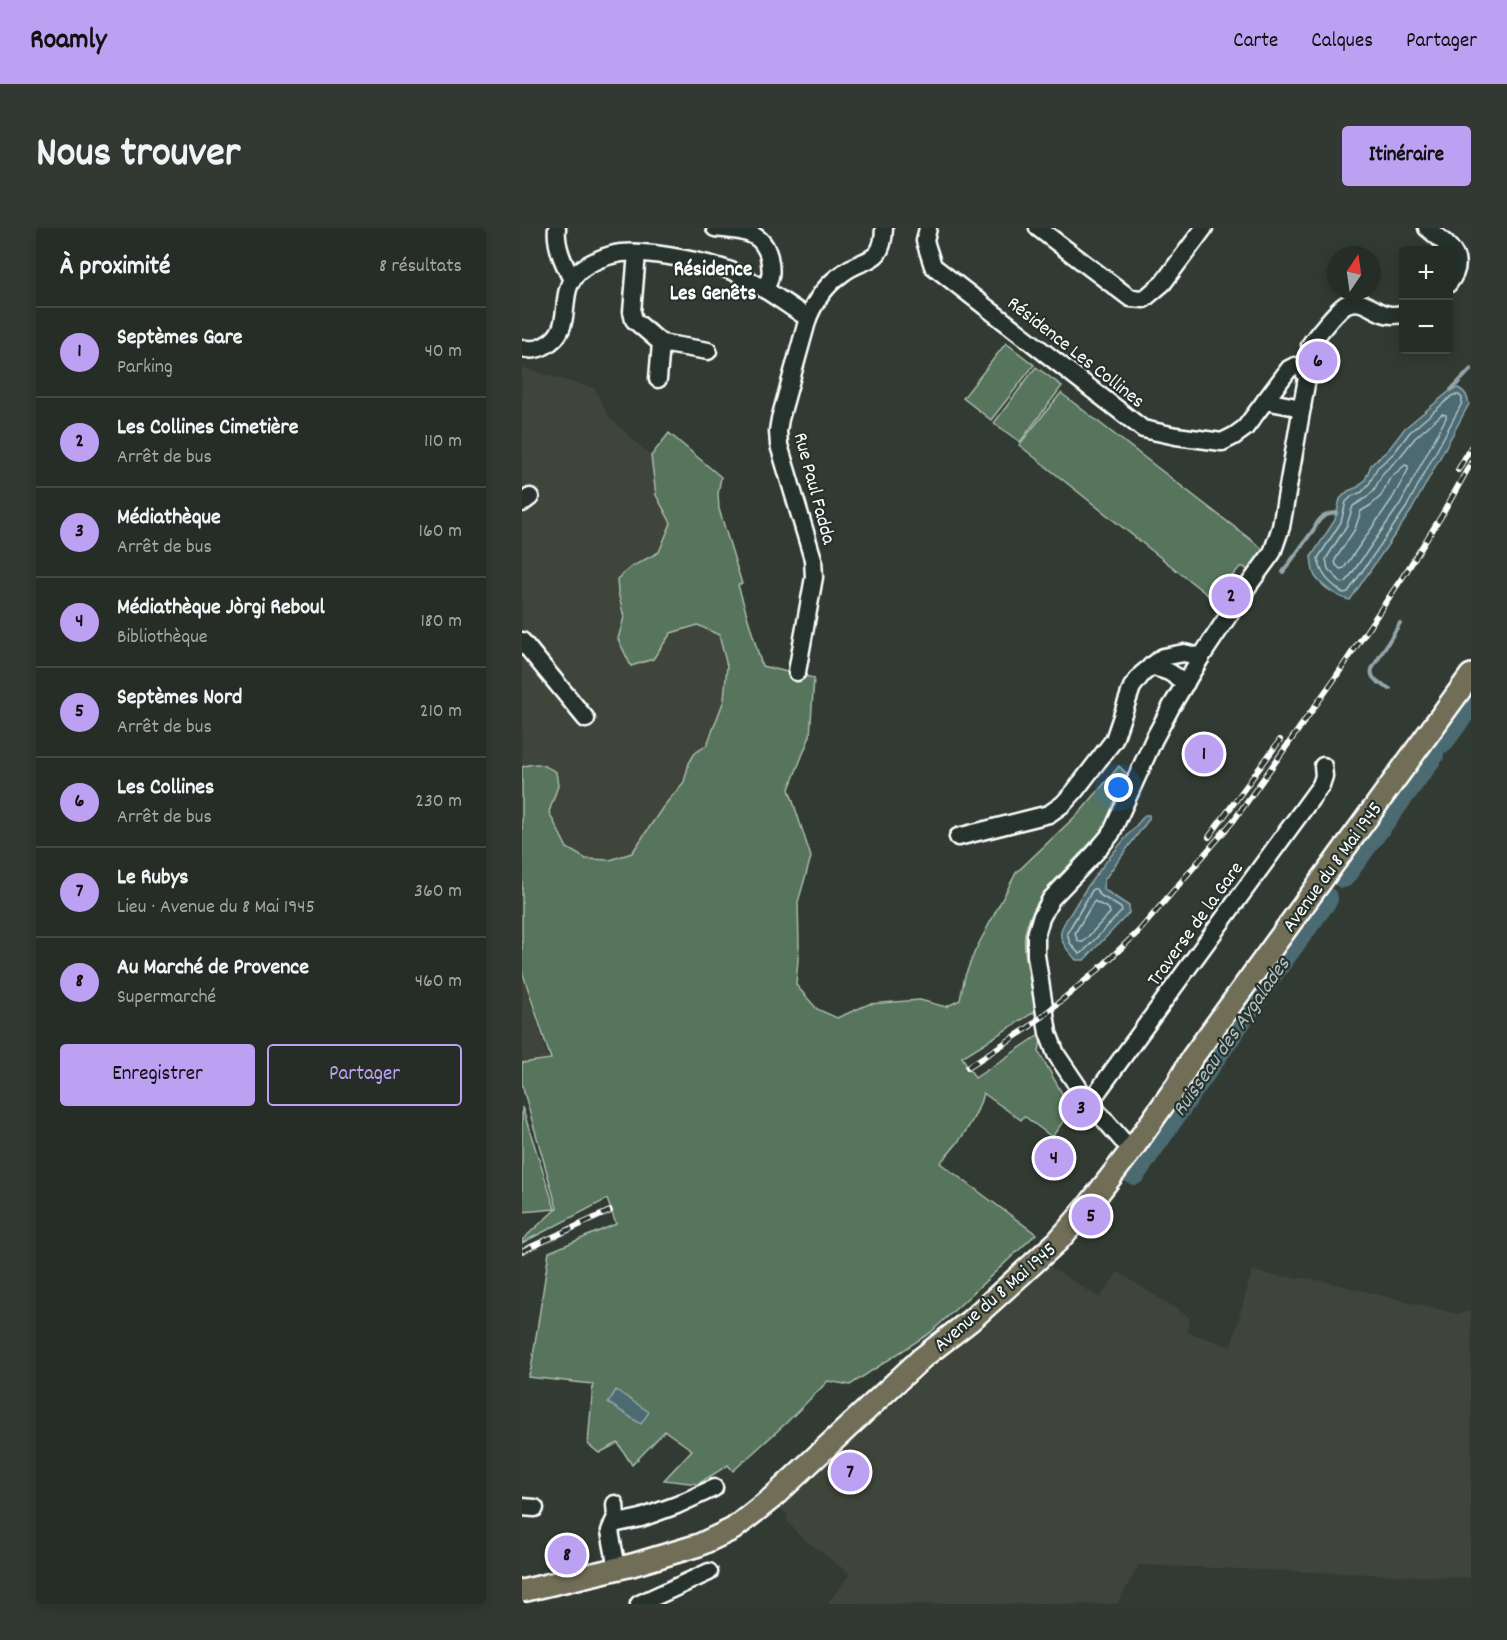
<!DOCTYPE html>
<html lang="fr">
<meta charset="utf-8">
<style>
:root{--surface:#262c26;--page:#323832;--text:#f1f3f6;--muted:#a4a7a7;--line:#424843;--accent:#bca0f2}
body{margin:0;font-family:Dekko,sans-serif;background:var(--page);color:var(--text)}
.controls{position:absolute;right:18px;top:18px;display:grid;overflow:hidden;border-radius:6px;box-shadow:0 3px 15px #0003}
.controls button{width:54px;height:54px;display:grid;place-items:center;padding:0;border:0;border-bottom:2px solid var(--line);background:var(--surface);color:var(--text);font:30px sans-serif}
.compass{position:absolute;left:805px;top:18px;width:54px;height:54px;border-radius:50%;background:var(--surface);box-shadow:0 3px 15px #0003;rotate:13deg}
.you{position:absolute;left:597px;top:560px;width:21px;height:21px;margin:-15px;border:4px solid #fff;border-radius:50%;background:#1a73e8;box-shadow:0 0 0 9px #1a73e833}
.badge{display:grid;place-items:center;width:39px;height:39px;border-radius:50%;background:var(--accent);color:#111;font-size:20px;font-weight:700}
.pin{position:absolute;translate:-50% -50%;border:3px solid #fff;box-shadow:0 2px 6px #0006}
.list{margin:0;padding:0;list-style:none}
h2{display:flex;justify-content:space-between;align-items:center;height:78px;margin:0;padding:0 24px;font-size:26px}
h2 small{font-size:20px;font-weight:400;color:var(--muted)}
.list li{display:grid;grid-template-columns:39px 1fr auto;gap:18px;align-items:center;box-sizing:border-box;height:90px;padding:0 24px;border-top:2px solid var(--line)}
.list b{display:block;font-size:22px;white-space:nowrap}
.list p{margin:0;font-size:20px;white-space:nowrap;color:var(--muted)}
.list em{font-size:20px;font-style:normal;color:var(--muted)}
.actions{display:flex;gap:12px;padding:18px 24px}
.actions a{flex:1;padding:14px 0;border:2px solid var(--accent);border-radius:6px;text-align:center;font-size:21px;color:var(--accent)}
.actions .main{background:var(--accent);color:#111}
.map{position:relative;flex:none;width:949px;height:1376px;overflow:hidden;border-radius:6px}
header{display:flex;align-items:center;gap:36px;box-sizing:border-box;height:84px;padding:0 30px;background:var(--accent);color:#111}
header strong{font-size:28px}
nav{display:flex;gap:33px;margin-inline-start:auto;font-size:21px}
.intro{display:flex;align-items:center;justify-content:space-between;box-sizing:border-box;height:144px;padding:0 36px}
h1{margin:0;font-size:42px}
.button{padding:15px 27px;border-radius:6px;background:var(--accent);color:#111;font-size:21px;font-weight:700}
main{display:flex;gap:36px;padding:0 36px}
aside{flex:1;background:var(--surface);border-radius:6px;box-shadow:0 3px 15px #0003}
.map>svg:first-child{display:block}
.built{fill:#41453b}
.green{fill:#57745c;stroke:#abbaae;stroke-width:1.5}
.water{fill:#4b6b72;stroke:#93a6aa;stroke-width:1.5}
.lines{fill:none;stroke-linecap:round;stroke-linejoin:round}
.shore{stroke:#b7c4c7;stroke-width:1.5}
.stream{stroke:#93a6aa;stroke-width:4}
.river{stroke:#4b6b72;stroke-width:24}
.minor-casing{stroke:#fff;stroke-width:21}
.major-casing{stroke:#fff;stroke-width:26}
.minor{stroke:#26332d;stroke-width:16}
.major{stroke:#716e59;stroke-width:21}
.rail-casing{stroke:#fff;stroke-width:6}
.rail{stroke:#26332d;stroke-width:4;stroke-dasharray:11;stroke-linecap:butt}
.labels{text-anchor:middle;stroke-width:4.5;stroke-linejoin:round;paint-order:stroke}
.street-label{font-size:20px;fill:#fff;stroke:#26332d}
.neighbourhood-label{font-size:21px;font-weight:bold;fill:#fff;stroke:#26332d}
.water-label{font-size:21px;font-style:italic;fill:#aebcc0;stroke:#26332d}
</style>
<header>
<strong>Roamly</strong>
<nav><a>Carte</a><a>Calques</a><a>Partager</a></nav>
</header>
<div class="intro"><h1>Nous trouver</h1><a class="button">Itinéraire</a></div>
<main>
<aside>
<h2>À proximité<small>8 résultats</small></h2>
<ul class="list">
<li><span class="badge">1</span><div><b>Septèmes Gare</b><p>Parking</p></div><em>40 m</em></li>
<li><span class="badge">2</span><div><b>Les Collines Cimetière</b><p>Arrêt de bus</p></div><em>110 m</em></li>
<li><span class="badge">3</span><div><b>Médiathèque</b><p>Arrêt de bus</p></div><em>160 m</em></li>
<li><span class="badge">4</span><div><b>Médiathèque Jòrgi Reboul</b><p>Bibliothèque</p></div><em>180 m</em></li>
<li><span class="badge">5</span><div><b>Septèmes Nord</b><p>Arrêt de bus</p></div><em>210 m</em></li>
<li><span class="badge">6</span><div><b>Les Collines</b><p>Arrêt de bus</p></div><em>230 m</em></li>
<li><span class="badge">7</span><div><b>Le Rubys</b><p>Lieu · Avenue du 8 Mai 1945</p></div><em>360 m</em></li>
<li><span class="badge">8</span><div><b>Au Marché de Provence</b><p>Supermarché</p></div><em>460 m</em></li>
</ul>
<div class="actions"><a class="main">Enregistrer</a><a>Partager</a></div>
</aside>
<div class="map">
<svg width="949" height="1376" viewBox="0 0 949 1376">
<rect width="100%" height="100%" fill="#323b33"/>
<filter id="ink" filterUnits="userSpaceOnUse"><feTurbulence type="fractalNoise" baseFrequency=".0167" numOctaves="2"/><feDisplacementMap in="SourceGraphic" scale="12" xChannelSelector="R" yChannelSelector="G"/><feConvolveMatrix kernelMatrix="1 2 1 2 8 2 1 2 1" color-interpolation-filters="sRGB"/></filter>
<g filter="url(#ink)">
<!-- built -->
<g class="built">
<path d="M 0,140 L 73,161 L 87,189 L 129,228 L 134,267 L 149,295 L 137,324 L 109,339 L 96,364 L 102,389 L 96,411 L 131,431 L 149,405 L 176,397 L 197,407 L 205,438 L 202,472 L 185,517 L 173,525 L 167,535 L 162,554 L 141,579 L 110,625 L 88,632 L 64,631 L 45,620 L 27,584 L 36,558 L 13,534 L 0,537 Z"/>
<path d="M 0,748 L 26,830 L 0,835 Z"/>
<path d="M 524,1036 L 578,1070 L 596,1044 L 668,1090 L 665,1104 L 709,1119 L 730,1043 L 752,1048 L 791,1051 L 936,1086 L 949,1083 L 949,1350 L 617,1337 L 595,1376 L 305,1376 L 328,1346 L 276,1306 L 264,1291 L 267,1288 L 258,1280 Z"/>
</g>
<!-- green -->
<g class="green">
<path d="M 484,115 L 512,137 L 469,192 L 441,170 Z"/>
<path d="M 514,139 L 540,158 L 498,214 L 472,195 Z"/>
<path d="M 539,165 L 742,322 L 726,343 L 722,339 L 718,339 L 711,347 L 712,351 L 716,355 L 697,376 L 497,217 Z"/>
<path d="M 147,205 L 199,249 L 196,266 L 197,281 L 220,356 L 216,357 L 240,438 L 292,450 L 288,508 L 267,561 L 289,629 L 276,674 L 277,718 L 274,757 L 295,781 L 315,790 L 347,776 L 398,772 L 424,779 L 438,772 L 443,748 L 453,723 L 494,645 L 560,582 L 597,538 L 607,548 C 600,562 595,580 586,593 C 560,632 512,658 503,706 C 500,723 511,765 514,783 L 440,829 L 453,850 L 520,805 L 517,824 L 541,867 L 553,877 L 530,909 L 502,888 L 499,892 L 461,865 C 455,892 436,916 418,935 L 514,1006 L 408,1105 L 328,1157 L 306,1153 L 263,1196 L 211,1243 L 206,1237 L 176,1256 L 142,1252 L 170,1222 L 143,1203 L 110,1237 L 96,1215 L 77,1225 L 66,1216 L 71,1156 L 6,1149 L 9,1141 L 27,1024 L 94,996 L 85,971 L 0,1015 L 0,1012 L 35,980 L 0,857 L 0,835 L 29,831 L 0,743 L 0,539 C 16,533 20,536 34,544 L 36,558 L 27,584 L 45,620 L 64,631 L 88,632 L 110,625 L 141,579 L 162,554 L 167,535 L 173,525 L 185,517 L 202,472 L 205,438 L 197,407 L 176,397 L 149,405 L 131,431 L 109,438 L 96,411 L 102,389 L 96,364 L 95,351 L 109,339 L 137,324 L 149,295 L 134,267 L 129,228 Z"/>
<path d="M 0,879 L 33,981 L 0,984 Z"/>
</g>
<!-- water -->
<g class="water">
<path d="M 936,160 C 944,164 945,168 947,176 L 889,283 L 828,372 C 817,370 799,358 793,348 C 790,343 790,334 789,329 L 813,292 L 818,271 L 826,263 L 836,259 L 843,252 L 849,237 L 867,221 L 883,200 L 929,162 Z"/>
<path d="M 623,587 L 627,587 L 627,591 L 582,652 L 581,661 L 607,678 L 607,685 L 562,732 L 554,732 C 548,724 537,714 539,704 C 540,697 546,689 550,683 C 570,648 597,618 623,587 Z"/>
<path d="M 94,1162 L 127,1184 L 119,1196 L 86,1175 Z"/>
</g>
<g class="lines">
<!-- shore -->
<g class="shore">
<path d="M 931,167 L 937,167 L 940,170 L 940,175 L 884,280 L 826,364 L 821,365 C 807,354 799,348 796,330 L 819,294 L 824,274 L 830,268 L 840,264 L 847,256 L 855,240 L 872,225 L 888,204 Z"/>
<path d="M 920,186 L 924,187 L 924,190 L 878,276 L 824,354 L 820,355 L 806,341 L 804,331 L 825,297 L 831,278 L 844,270 L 852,262 L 861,245 L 877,230 L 893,210 Z"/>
<path d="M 883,237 L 886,238 L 886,242 L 870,271 L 822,340 L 818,341 L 814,337 L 813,332 L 833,301 L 839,283 L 849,277 L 859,268 L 868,250 Z"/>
<path d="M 571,661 L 574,661 L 578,667 L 599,680 L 600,683 L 560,725 L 557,726 L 548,715 L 545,705 Z"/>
<path d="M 572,673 L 587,681 L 588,685 L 561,714 L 558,714 L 555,711 L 553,705 Z"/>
</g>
<!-- stream -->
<g class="stream">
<path d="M 929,162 L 949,141"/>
<path d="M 761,344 L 792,301 C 797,290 802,286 815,285"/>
<path d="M 868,461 C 860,456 847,452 850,441 L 878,395"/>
</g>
<!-- river -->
<g class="river">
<path d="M 920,513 L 949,474"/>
<path d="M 862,592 L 910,527"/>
<path d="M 821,648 L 859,596"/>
<path d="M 612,945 L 731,773 L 734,766 L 804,671"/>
</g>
<defs>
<g id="minor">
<path d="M 35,0 C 33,18 42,36 50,52"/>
<path d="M 193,0 C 217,3 240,1 247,29 C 250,44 249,49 243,62"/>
<path d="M 406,0 L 403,13 L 411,38 L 621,201 L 654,208 L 700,214 L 712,208 L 723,200 L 767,141 L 773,138 L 780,140 L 785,150"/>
<path d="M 516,0 L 608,70 L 622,71 L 641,55 L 682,0"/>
<path d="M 905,0 C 924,16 948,29 926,56"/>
<path d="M 115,25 L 110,84 L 112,92 L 139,115 L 136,151"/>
<path d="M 139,115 L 186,123"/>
<path d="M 788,117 C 794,108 815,82 823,77 C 844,65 856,95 882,85"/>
<path d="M 0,120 C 7,122 15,122 22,118 C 56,101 32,66 57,43 C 68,34 85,27 99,25 C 126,22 197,35 220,48 C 243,60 264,76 286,90"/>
<path d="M 743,173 L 780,180"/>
<path d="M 0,275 L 8,269"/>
<path d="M 0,413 L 64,491"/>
<path d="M 629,438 L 647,444 L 664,455"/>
<path d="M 275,444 L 292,349 L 291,331 L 257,217 L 256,203 L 258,191 L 286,90 C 293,73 305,56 321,45 C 343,28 361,38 362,0"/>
<path d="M 436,609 L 527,586 L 541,576 L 552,564 L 592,512 L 610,459 L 620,446 L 641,429 L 662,425 L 679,429"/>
<path d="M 568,874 L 799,557 L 802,548 L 801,538"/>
<path d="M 611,920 L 600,912 L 563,869 L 534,826 L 526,805 L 514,727 L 514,707 L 519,690 L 529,671 L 573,625 L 589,606 L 632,511 L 649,479 L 679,429 L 726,358 L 750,325 L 759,299 L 785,150 L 794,109"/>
<path d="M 93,1276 L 94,1289 L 88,1303 L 95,1340"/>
<path d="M 0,1279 L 13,1280"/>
<path d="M 91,1296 L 119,1290 L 155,1277 L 192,1260"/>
<path d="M 117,1376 L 187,1344"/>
</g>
<path id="major" d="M 0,1363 L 110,1337 L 177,1317 L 211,1301 L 250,1270 L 400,1130 L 449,1092 L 536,1013 L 564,981 L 611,920 L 655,857 L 670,830 L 949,447"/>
</defs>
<!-- minor casing -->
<use href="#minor" class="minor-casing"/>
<!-- major casing -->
<use href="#major" class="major-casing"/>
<!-- minor -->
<use href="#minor" class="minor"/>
<!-- major -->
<use href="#major" class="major"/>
<defs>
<g id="rail">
<path d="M 936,242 L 949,219"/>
<path d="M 687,609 L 758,512"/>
<path d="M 446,839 L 506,800 L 576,742 L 617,703 L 712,592 L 811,453 L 886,341 L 920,287 L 949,235"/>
<path d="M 0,1023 L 88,983"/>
</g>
</defs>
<!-- rail casing -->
<use href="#rail" class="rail-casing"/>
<!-- rail -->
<use href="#rail" class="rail"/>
</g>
</g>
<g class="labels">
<!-- street labels -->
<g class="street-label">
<text transform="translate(555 123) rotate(38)" y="7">Résidence Les Collines</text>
<text transform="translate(294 260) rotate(75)" y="7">Rue Paul Fadda</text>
<text transform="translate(809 638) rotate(-54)" y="7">Avenue du 8 Mai 1945</text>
<text transform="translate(672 695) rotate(-54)" y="7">Traverse de la Gare</text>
<text transform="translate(472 1068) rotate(-41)" y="7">Avenue du 8 Mai 1945</text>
</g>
<!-- neighbourhood labels -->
<g class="neighbourhood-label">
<text x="191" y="47">Résidence<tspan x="191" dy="24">Les Genêts</tspan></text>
</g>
<!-- water labels -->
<g class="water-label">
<text transform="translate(708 808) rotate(-55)" y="7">Ruisseau des Aygalades</text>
</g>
</g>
</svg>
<div class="controls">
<button>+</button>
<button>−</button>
</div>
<svg class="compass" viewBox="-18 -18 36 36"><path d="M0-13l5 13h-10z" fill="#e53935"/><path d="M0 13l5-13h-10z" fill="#a4a7a7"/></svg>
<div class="you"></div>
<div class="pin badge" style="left:682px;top:526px">1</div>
<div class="pin badge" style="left:709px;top:368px">2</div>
<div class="pin badge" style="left:559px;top:880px">3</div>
<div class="pin badge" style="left:532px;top:930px">4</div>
<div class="pin badge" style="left:569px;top:988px">5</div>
<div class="pin badge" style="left:796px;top:133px">6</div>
<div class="pin badge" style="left:328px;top:1244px">7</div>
<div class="pin badge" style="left:45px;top:1327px">8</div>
</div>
</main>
